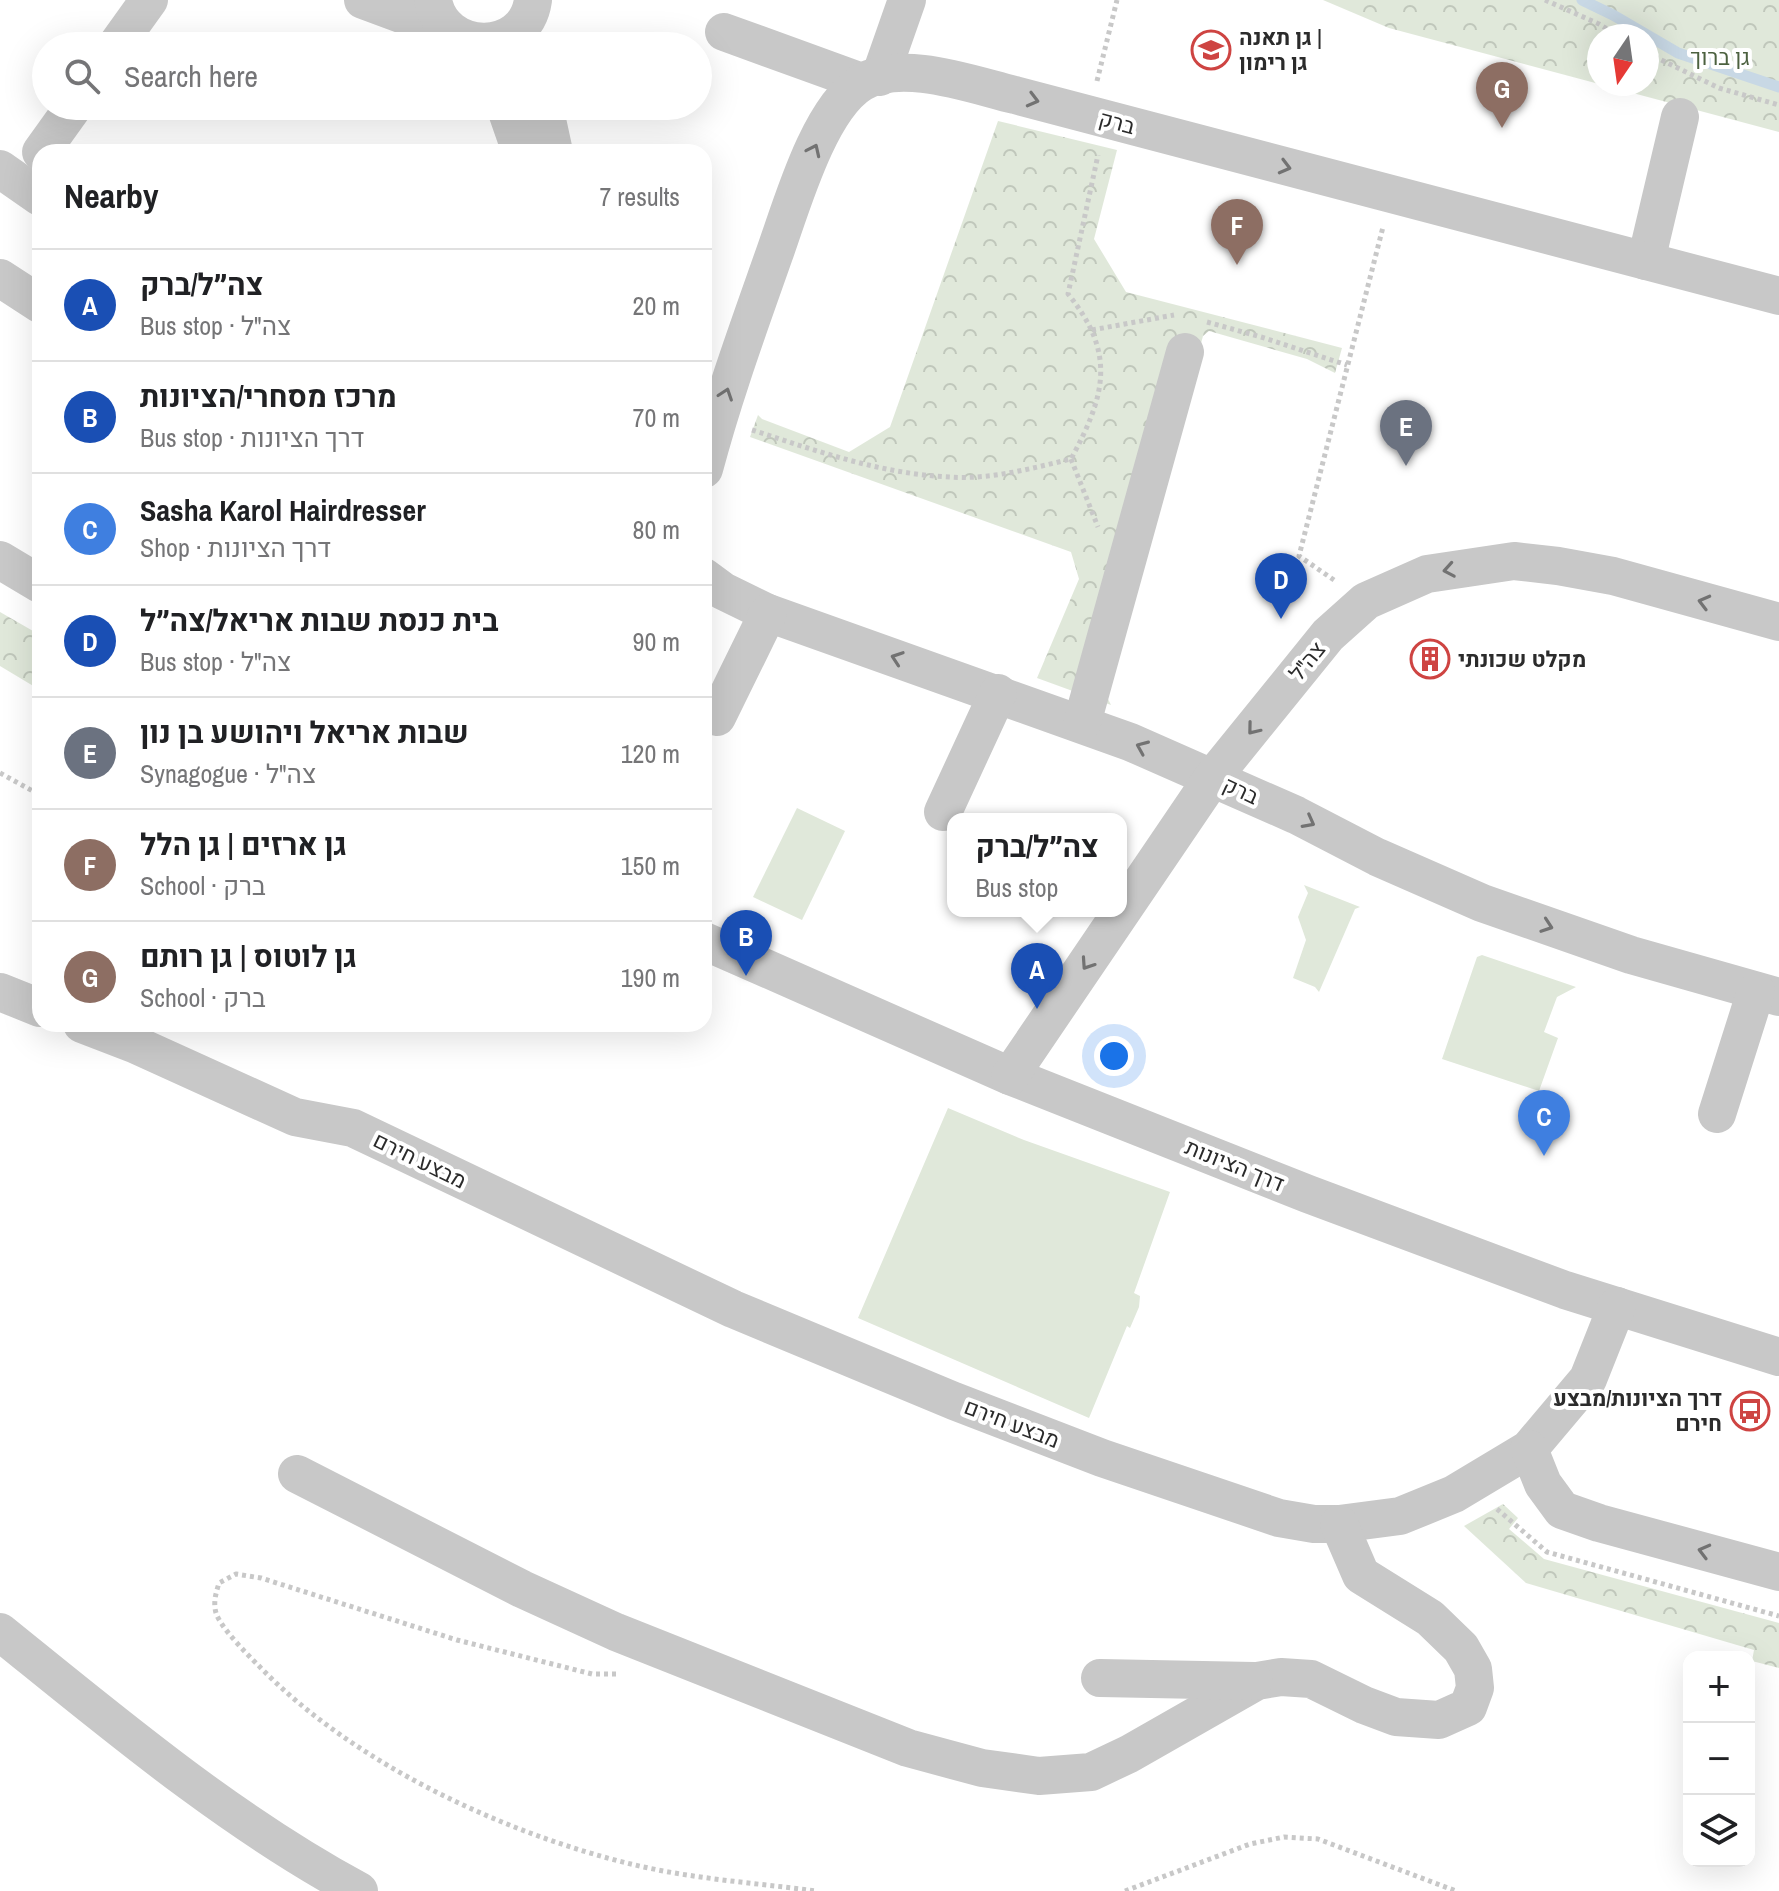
<!DOCTYPE html>
<meta charset="utf-8">
<style>
:root{--surface:#fff;--page:#f2f2f2;--text:#202124;--muted:#757577;--line:#e0e0e0;--accent:#ce4442}
body{margin:0;font-family:"Archivo Narrow",Heebo,sans-serif;background:var(--page);color:var(--text)}
.controls{position:absolute;right:24px;bottom:24px;display:grid;overflow:hidden;border-radius:16px;box-shadow:0 8px 32px #0002}
.controls button{width:72px;height:72px;display:grid;place-items:center;padding:0;border:0;border-bottom:2px solid var(--line);background:var(--surface);color:var(--text);font:40px sans-serif}
.compass{position:absolute;left:1587px;top:24px;width:72px;height:72px;border-radius:50%;background:var(--surface);box-shadow:0 8px 32px #0002;rotate:193deg}
.you{position:absolute;left:1114px;top:1056px;width:28px;height:28px;margin:-20px;border:6px solid #fff;border-radius:50%;background:#1a73e8;box-shadow:0 0 0 12px #1a73e833}
.badge{display:grid;place-items:center;width:52px;height:52px;border-radius:50%;background:var(--accent);color:#fff;font-size:26px;font-weight:700}
.pin{position:absolute;translate:-50% -66px;filter:drop-shadow(0 2px 4px #0008)}
.pin::after{content:'';position:absolute;top:42px;width:28px;height:24px;background:inherit;clip-path:polygon(0 0,100% 0,50% 100%)}
.popup{position:absolute;left:947px;top:813px;width:180px;height:104px;box-sizing:border-box;display:grid;place-content:center;border-radius:16px;background:var(--surface);filter:drop-shadow(0 2px 6px #0005);font-size:26px;white-space:nowrap;color:var(--muted)}
.popup b{font-size:30px;color:var(--text)}
.popup::after{content:'';position:absolute;left:50%;top:100%;margin-left:-16px;border:16px solid transparent;border-top-color:var(--surface)}
.list{margin:0;padding:0;list-style:none}
h2{display:flex;justify-content:space-between;align-items:center;height:104px;margin:0;padding:0 32px;font-size:34px}
h2 small{font-size:26px;font-weight:400;color:var(--muted)}
.list li{display:grid;grid-template-columns:52px 1fr auto;gap:24px;align-items:center;box-sizing:border-box;height:112px;padding:0 32px;border-top:2px solid var(--line)}
.list b{display:block;font-size:30px;white-space:nowrap}
.list p{margin:0;font-size:26px;white-space:nowrap;color:var(--muted)}
.list em{font-size:26px;font-style:normal;color:var(--muted)}
.icon{flex:none;width:44px;height:44px;fill:none;stroke:currentColor;stroke-width:2;stroke-linecap:round;stroke-linejoin:round}
.map{position:relative;flex:none;width:1779px;height:1891px;overflow:hidden}
.search{position:absolute;background:var(--surface);box-shadow:0 8px 32px #0002;left:32px;top:32px;width:680px;height:88px;display:flex;align-items:center;gap:20px;box-sizing:border-box;padding:0 28px;border-radius:44px;color:var(--muted);font-size:30px}
.panel{position:absolute;background:var(--surface);box-shadow:0 8px 32px #0002;left:32px;top:144px;width:680px;height:888px;border-radius:24px}
.map>svg:first-child{display:block}
.green{fill:#e0e8da}
.park{fill:url(#park-crowns);fill-rule:evenodd}
.lines{fill:none;stroke-linecap:round;stroke-linejoin:round}
.stream{stroke:#c8d8e5;stroke-width:11}
.path{stroke:#c8c8c8;stroke-width:5;stroke-dasharray:4 4;stroke-linecap:butt}
.minor{stroke:#c8c8c8;stroke-width:38}
.oneway{stroke:#727272}
.labels{text-anchor:middle;stroke-width:8;stroke-linejoin:round;paint-order:stroke}
.poi-label{font-size:22px;font-weight:bold;fill:#2b2b2b;stroke:#fff;text-anchor:start}
.park-label{font-size:22px;fill:#4c613f;stroke:#fff}
.street-label{font-size:22px;fill:#2b2b2b;stroke:#fff}
</style>
<div class="map">
<svg width="1779" height="1891" viewBox="0 0 1779 1891">
<defs>
<pattern id="park-crowns" width="20" height="18" patternUnits="userSpaceOnUse" patternTransform="scale(2)"><rect width="20" height="18" fill="#e0e8da"/><path d="M2 6a3 3 0 1 1 6 0M12 15a3 3 0 1 1 6 0" fill="none" stroke="#c0c7bb"/></pattern>
</defs>
<rect width="100%" height="100%" fill="#fff"/>
<!-- green -->
<g class="green">
<path d="M 797,808 L 845,831 L 802,920 L 753,897 Z"/>
<path d="M 1304,885 L 1360,907 L 1355,909 L 1319,992 L 1315,987 L 1293,978 L 1306,940 L 1298,917 L 1308,893 Z"/>
<path d="M 1482,955 L 1576,987 L 1557,997 L 1544,1032 L 1558,1038 L 1539,1091 L 1442,1059 L 1477,957 Z"/>
<path d="M 948,1108 L 1024,1140 L 1170,1192 L 1134,1293 L 1140,1296 L 1139,1307 L 1130,1328 L 1127,1326 L 1089,1418 L 858,1318 Z"/>
</g>
<!-- park -->
<g class="park">
<path d="M 1323,0 L 1779,0 L 1779,132 L 1389,28 ZM 1599,36 L 1647,36 L 1647,84 L 1599,84 Z"/>
<path d="M 998,121 L 1117,150 L 1094,239 L 1126,292 L 1342,348 L 1335,373 L 1307,359 L 1209,331 L 1203,336 L 1107,697 L 1111,705 L 1037,678 L 1079,579 L 1071,552 L 750,437 L 758,415 L 762,419 L 849,452 L 890,427 Z"/>
<path d="M 0,612 L 40,635 L 40,690 L 0,666 Z"/>
<path d="M 1503,1504 L 1518,1518 L 1509,1529 L 1544,1559 L 1779,1623 L 1779,1668 L 1752,1661 L 1754,1650 L 1526,1583 L 1464,1526 Z"/>
</g>
<g class="lines">
<!-- stream -->
<path class="stream" d="M 1582,0 L 1613,15 L 1678,53 L 1779,87"/>
<!-- path -->
<g class="path">
<path d="M 1545,0 L 1599,24 L 1619,36"/>
<path d="M 1647,53 L 1719,88 L 1779,105"/>
<path d="M 1097,81 L 1117,0"/>
<path d="M 1207,322 L 1261,337 L 1347,365"/>
<path d="M 1092,330 L 1174,315"/>
<path d="M 752,430 C 817,451 881,474 950,477 C 990,480 1033,468 1071,459 C 1105,396 1117,354 1068,294 L 1098,155"/>
<path d="M 1071,459 L 1098,527"/>
<path d="M 1334,580 L 1299,556 L 1383,227"/>
<path d="M 0,773 L 40,795"/>
<path d="M 1497,1509 L 1547,1552 L 1779,1616"/>
<path d="M 616,1674 L 592,1674 L 457,1640 L 261,1578 L 236,1574 L 219,1583 C 216,1593 213,1602 216,1613 C 221,1628 246,1653 258,1665 C 352,1763 504,1834 635,1865 C 694,1879 756,1883 816,1891"/>
<path d="M 1125,1891 L 1250,1844 L 1284,1837 L 1318,1839 L 1456,1891"/>
</g>
<!-- minor -->
<g class="minor">
<path d="M 363,0 L 452,33"/>
<path d="M 433,0 C 442,54 525,57 533,0"/>
<path d="M 724,32 L 862,82"/>
<path d="M 116,46 L 149,0"/>
<path d="M 880,77 L 907,0"/>
<path d="M 505,106 L 521,152"/>
<path d="M 544,106 L 554,152"/>
<path d="M 41,152 L 74,106"/>
<path d="M 0,169 L 40,197"/>
<path d="M 1646,261 L 1680,117"/>
<path d="M 0,278 L 40,304"/>
<path d="M 704,469 C 723,397 749,326 774,255 C 791,208 818,110 861,83 C 901,58 973,85 1015,95 L 1779,296"/>
<path d="M 0,560 L 40,584"/>
<path d="M 704,577 L 723,591 L 768,613 L 1130,742 L 1296,815 L 1377,857 L 1482,903 L 1631,955 L 1779,997"/>
<path d="M 717,717 L 768,613"/>
<path d="M 1082,723 L 1185,352"/>
<path d="M 943,812 L 998,693"/>
<path d="M 704,941 L 1010,1076 L 1308,1194 L 1565,1290 L 1779,1357"/>
<path d="M 0,992 L 40,1008"/>
<path d="M 82,1024 L 134,1044 L 295,1117 L 353,1128 L 733,1309 L 954,1401 L 1102,1458 L 1279,1518 L 1314,1524 L 1339,1524 L 1400,1516 L 1454,1494 L 1529,1449 L 1588,1379 L 1617,1306"/>
<path d="M 1010,1076 L 1213,777 L 1328,635 L 1366,601 L 1427,574 L 1514,561 L 1558,566 L 1613,576 L 1779,622"/>
<path d="M 1717,1114 L 1756,991"/>
<path d="M 1529,1449 L 1543,1484 L 1562,1510 L 1599,1523 L 1779,1572"/>
<path d="M 297,1474 L 522,1589 L 616,1632 L 908,1748 L 982,1768 L 1039,1776 L 1091,1772 L 1129,1754 L 1257,1681 L 1281,1677 L 1311,1679 L 1364,1705 L 1396,1717 L 1439,1720 L 1468,1707 L 1475,1688 L 1473,1669 L 1461,1648 L 1430,1618 L 1361,1575 L 1339,1524"/>
<path d="M 0,1632 C 114,1724 229,1821 359,1891"/>
<path d="M 1100,1678 L 1254,1681"/>
</g>
</g>
<!-- one-way arrows -->
<defs><path id="oneway-chevron" d="M-2-3.5L2.5 0L-2 3.5" fill="none" stroke-width="1.6" stroke-linecap="round" stroke-linejoin="round" transform="scale(2)"/></defs>
<g class="oneway">
<use href="#oneway-chevron" transform="translate(1033 100) rotate(15)"/>
<use href="#oneway-chevron" transform="translate(814 150) rotate(-65)"/>
<use href="#oneway-chevron" transform="translate(1285 167) rotate(15)"/>
<use href="#oneway-chevron" transform="translate(726 394) rotate(-71)"/>
<use href="#oneway-chevron" transform="translate(1449 570) rotate(170)"/>
<use href="#oneway-chevron" transform="translate(1704 602) rotate(-165)"/>
<use href="#oneway-chevron" transform="translate(897 658) rotate(-161)"/>
<use href="#oneway-chevron" transform="translate(1253 729) rotate(129)"/>
<use href="#oneway-chevron" transform="translate(1142 747) rotate(-157)"/>
<use href="#oneway-chevron" transform="translate(1309 822) rotate(28)"/>
<use href="#oneway-chevron" transform="translate(1547 926) rotate(19)"/>
<use href="#oneway-chevron" transform="translate(1087 964) rotate(124)"/>
<use href="#oneway-chevron" transform="translate(1704 1551) rotate(-165)"/>
</g>
<!-- icons -->
<defs>
<symbol id="school-ring" viewBox="-11 -11 22 22"><circle r="9.5" fill="#fff" stroke="#ce4442" stroke-width="1.5"/><path d="M0-5L7-2L0 1L-7-2ZM-4 1L0 2.5L4 1V4Q0 6-4 4Z" fill="#ce4442"/></symbol>
<symbol id="building-ring" viewBox="-11 -11 22 22"><circle r="9.5" fill="#fff" stroke="#ce4442" stroke-width="1.5"/><path d="M-4-6H4V6H1V3H-1V6H-4ZM-2.5-4.3h1.7v1.8h-1.7ZM.8-4.3h1.7v1.8H.8ZM-2.5-1h1.7V.8h-1.7ZM.8-1h1.7V.8H.8Z" fill="#ce4442"/></symbol>
<symbol id="bus-ring" viewBox="-11 -11 22 22"><circle r="9.5" fill="#fff" stroke="#ce4442" stroke-width="1.5"/><path d="M-5-6H5V4H4V6H2V4H-2V6H-4V4H-5ZM-3.5-4V0h7V-4ZM-3.5 1.2v1.5H-2V1.2ZM2 1.2v1.5H3.5V1.2Z" fill="#ce4442"/></symbol>
</defs>
<g fill-rule="evenodd">
<use href="#school-ring" x="1189" y="28" width="44" height="44"/>
<use href="#building-ring" x="1408" y="637" width="44" height="44"/>
<use href="#bus-ring" x="1728" y="1389" width="44" height="44"/>
</g>
<g class="labels">
<!-- poi labels -->
<g class="poi-label">
<text x="1239" y="45">גן תאנה |<tspan x="1239" dy="25">גן רימון</tspan></text>
<text x="1458" y="667">מקלט שכונתי</text>
<text x="1722" y="1406" text-anchor="end">דרך הציונות/מבצע<tspan x="1722" dy="25">חירם</tspan></text>
</g>
<!-- park labels -->
<g class="park-label">
<text x="1720" y="65">גן ברוך</text>
</g>
<!-- street labels -->
<g class="street-label">
<text transform="translate(1117 122) rotate(15)" y="8">ברק</text>
<text transform="translate(1307 661) rotate(-51)" y="8">צה"ל</text>
<text transform="translate(1241 790) rotate(25)" y="8">ברק</text>
<text transform="translate(420 1160) rotate(26)" y="8">מבצע חירם</text>
<text transform="translate(1235 1165) rotate(22)" y="8">דרך הציונות</text>
<text transform="translate(1012 1423) rotate(21)" y="8">מבצע חירם</text>
</g>
</g>
</svg>
<div class="controls">
<button>+</button>
<button>−</button>
<button><svg class="icon" aria-label="layers" viewBox="0 0 24 24"><path d="M12 4l9 5-9 5-9-5zM3 14l9 5 9-5"/></svg></button>
</div>
<svg class="compass" viewBox="-18 -18 36 36"><path d="M0-13l5 13h-10z" fill="#e53935"/><path d="M0 13l5-13h-10z" fill="#757577"/></svg>
<div class="you"></div>
<div class="pin badge" style="left:1037px;top:1009px;background:#1a4fb4">A</div>
<div class="popup"><b>צה״ל/ברק</b>Bus stop</div>
<div class="pin badge" style="left:746px;top:976px;background:#1a4fb4">B</div>
<div class="pin badge" style="left:1544px;top:1156px;background:#3f7fe0">C</div>
<div class="pin badge" style="left:1281px;top:619px;background:#1a4fb4">D</div>
<div class="pin badge" style="left:1406px;top:466px;background:#6b7280">E</div>
<div class="pin badge" style="left:1237px;top:265px;background:#8d6e63">F</div>
<div class="pin badge" style="left:1502px;top:128px;background:#8d6e63">G</div>
<div class="search"><svg class="icon" aria-label="search" viewBox="0 0 24 24"><circle cx="10" cy="10" r="6"/><path d="M15 15l6 6"/></svg>Search here</div>
<section class="panel">
<h2>Nearby<small>7 results</small></h2>
<ul class="list">
<li><span class="badge" style="background:#1a4fb4">A</span><div><b>צה״ל/ברק</b><p>Bus stop · צה&quot;ל</p></div><em>20 m</em></li>
<li><span class="badge" style="background:#1a4fb4">B</span><div><b>מרכז מסחרי/הציונות</b><p>Bus stop · דרך הציונות</p></div><em>70 m</em></li>
<li><span class="badge" style="background:#3f7fe0">C</span><div><b>Sasha Karol Hairdresser</b><p>Shop · דרך הציונות</p></div><em>80 m</em></li>
<li><span class="badge" style="background:#1a4fb4">D</span><div><b>בית כנסת שבות אריאל/צה״ל</b><p>Bus stop · צה&quot;ל</p></div><em>90 m</em></li>
<li><span class="badge" style="background:#6b7280">E</span><div><b>שבות אריאל ויהושע בן נון</b><p>Synagogue · צה&quot;ל</p></div><em>120 m</em></li>
<li><span class="badge" style="background:#8d6e63">F</span><div><b>גן ארזים | גן הלל</b><p>School · ברק</p></div><em>150 m</em></li>
<li><span class="badge" style="background:#8d6e63">G</span><div><b>גן לוטוס | גן רותם</b><p>School · ברק</p></div><em>190 m</em></li>
</ul>
</section>
</div>
